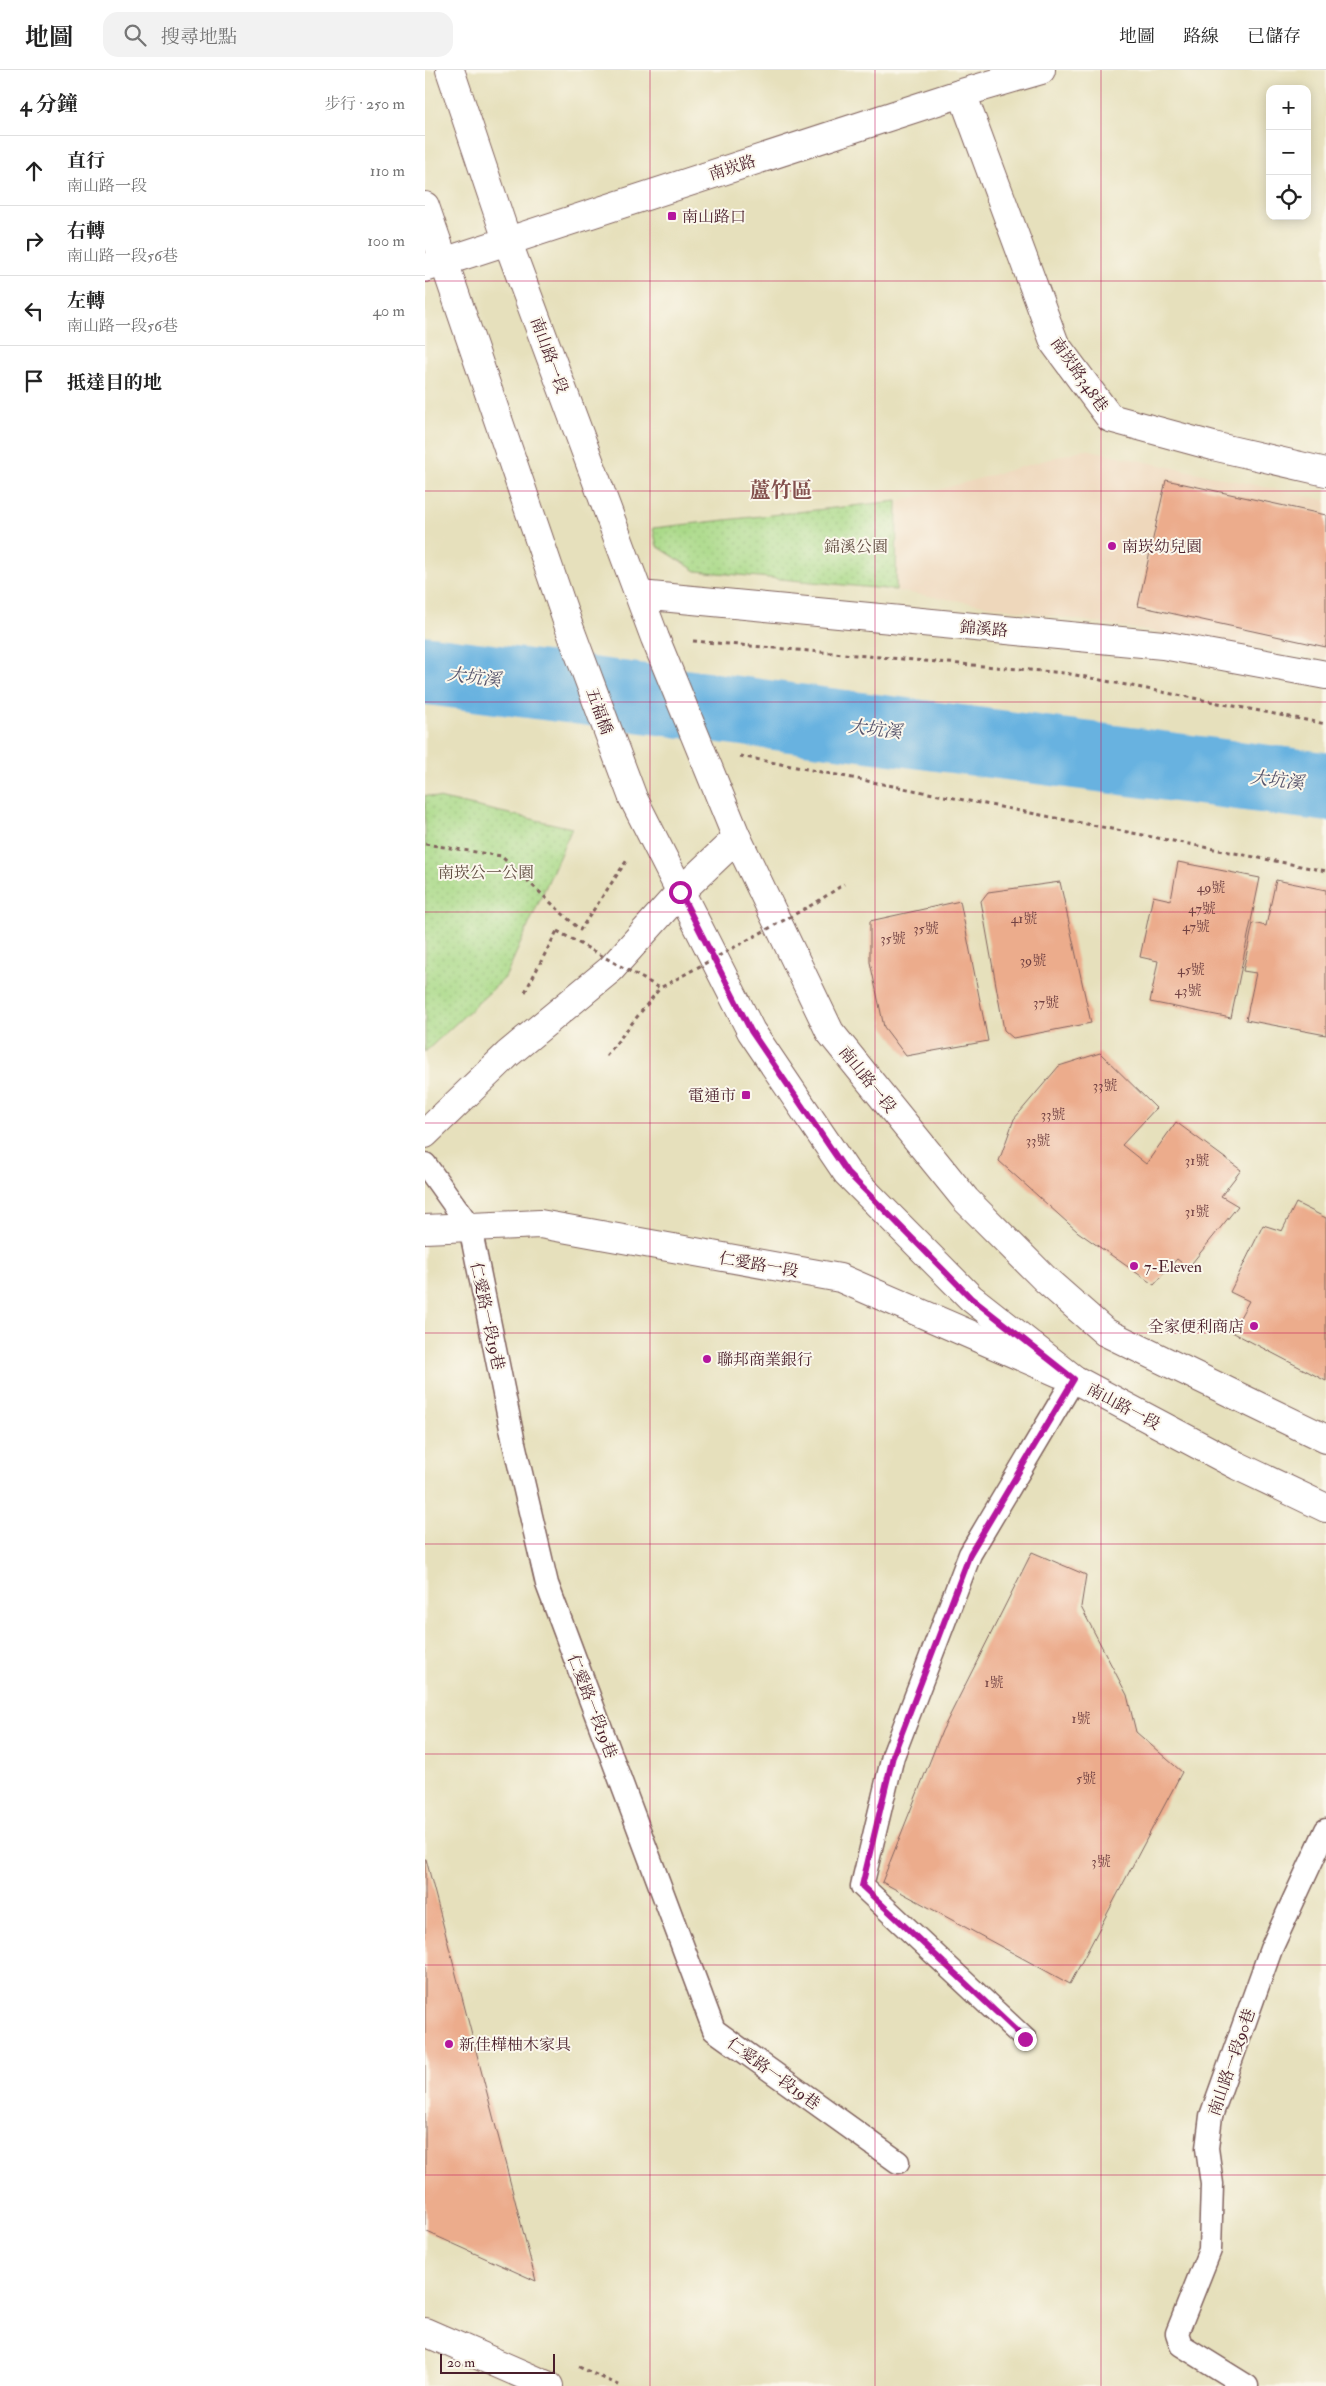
<!DOCTYPE html>
<html lang="zh-TW">
<meta charset="utf-8">
<style>
:root{--surface:#fff;--page:#f2f2f2;--text:#222;--muted:#767676;--line:#e0e0e0}
body{margin:0;font-family:"IM FELL Double Pica","Noto Serif TC",serif;background:var(--page);color:var(--text)}
.controls{position:absolute;right:15px;top:15px;display:grid;overflow:hidden;border-radius:10px;box-shadow:0 2px 12px #0003}
.controls button{width:45px;height:45px;display:grid;place-items:center;padding:0;border:0;border-bottom:1px solid var(--line);background:var(--surface);color:var(--text);font:25px sans-serif}
.scale{position:absolute;left:15px;bottom:12px;width:115px;box-sizing:border-box;padding-left:5px;border:2px solid #4a1f2b;border-top:0;font-size:14px;line-height:18px;white-space:nowrap;color:#4a1f2b;-webkit-text-stroke:4px #fbf7ec;paint-order:stroke}
.stop{position:absolute;width:15px;height:15px;margin:-11px;border:4px solid #b5179e;border-radius:50%;background:#fff}
.stop.end{background:#b5179e;border-color:#fff;box-shadow:0 1px 5px #0008}
.list{margin:0;padding:0;list-style:none}
h2{display:flex;justify-content:space-between;align-items:center;height:65px;margin:0;padding:0 20px;font-size:21px}
h2 small{font-size:16px;font-weight:400;color:var(--muted)}
.list li{display:grid;grid-template-columns:32px 1fr auto;gap:15px;align-items:center;box-sizing:border-box;height:70px;padding:0 20px;border-top:1px solid var(--line)}
.list b{display:block;font-size:19px;white-space:nowrap}
.list p{margin:0;font-size:16px;white-space:nowrap;color:var(--muted)}
.list em{font-size:16px;font-style:normal;color:var(--muted)}
.icon{flex:none;width:28px;height:28px;fill:none;stroke:currentColor;stroke-width:2;stroke-linecap:round;stroke-linejoin:round}
.map{position:relative;flex:none;width:901px;height:2316px;overflow:hidden}
header{display:flex;align-items:center;gap:30px;box-sizing:border-box;height:70px;padding:0 25px;background:var(--surface);border-bottom:1px solid var(--line)}
header strong{font-size:24px}
nav{display:flex;gap:28px;margin-inline-start:auto;font-size:18px}
.search{width:350px;height:45px;background:var(--page);display:flex;align-items:center;gap:12px;box-sizing:border-box;padding:0 18px;border-radius:15px;color:var(--muted);font-size:19px}
main{display:flex}
aside{flex:1;background:var(--surface)}
.map>svg:first-child{display:block}
.built{fill:#eed7bb}
.park{fill:url(#park-dots);stroke:#7a7c59}
.lines{fill:none;stroke-linecap:round;stroke-linejoin:round}
.river{stroke:#68b2e0;stroke-width:69}
.building{fill:#ecac8c}
.service-casing{stroke:#81635e;stroke-width:25}
.minor-casing{stroke:#81635e;stroke-width:30}
.tertiary-casing{stroke:#81635e;stroke-width:30}
.path{stroke:#81635e;stroke-width:3;stroke-dasharray:4 4;stroke-linecap:butt}
.service{stroke:#fff;stroke-width:22}
.minor{stroke:#fff;stroke-width:28}
.tertiary{stroke:#fff;stroke-width:28}
.path-bridge{stroke:#81635e;stroke-width:3;stroke-dasharray:4 4;stroke-linecap:butt}
.route{stroke:#b5179e;stroke-width:6}
.grid{fill:none;stroke:#c2185b;stroke-width:1;stroke-opacity:0.55}
.poi-dot{fill:#b5179e;stroke:#fbf7ec;stroke-width:2}
.labels{text-anchor:middle;stroke-width:4;stroke-linejoin:round;paint-order:stroke}
.number-label{font-size:14px;fill:#724243}
.street-label{font-size:16px;fill:#4a1f2b;stroke:#fbf7ec}
.poi-label{font-size:16px;fill:#4a1f2b;stroke:#fbf7ec;text-anchor:start}
.park-label{font-size:16px;fill:#624e42;stroke:#fbf7ec}
.water-label{font-size:18px;font-style:italic;fill:#54526a;stroke:#fbf7ec}
.district-label{font-size:21px;font-weight:bold;fill:#83504d;stroke:#fbf7ec}
</style>
<header>
<strong>地圖</strong>
<div class="search"><svg class="icon" aria-label="search" viewBox="0 0 24 24"><circle cx="10" cy="10" r="6"/><path d="M15 15l6 6"/></svg>搜尋地點</div>
<nav><a>地圖</a><a>路線</a><a>已儲存</a></nav>
</header>
<main>
<aside>
<h2>4 分鐘<small>步行 · 250 m</small></h2>
<ul class="list">
<li><svg class="icon" aria-label="ahead" viewBox="0 0 24 24"><path d="M12 20V5M6 11l6-6 6 6"/></svg><div><b>直行</b><p>南山路一段</p></div><em>110 m</em></li>
<li><svg class="icon" aria-label="right" viewBox="0 0 24 24"><path d="M7 20v-9h11M14 6l5 5-5 5"/></svg><div><b>右轉</b><p>南山路一段56巷</p></div><em>100 m</em></li>
<li><svg class="icon" aria-label="left" viewBox="0 0 24 24"><path d="M17 20v-9H6M10 6l-5 5 5 5"/></svg><div><b>左轉</b><p>南山路一段56巷</p></div><em>40 m</em></li>
<li><svg class="icon" aria-label="arrive" viewBox="0 0 24 24"><path d="M6 21V4h12l-3 4 3 4H6"/></svg><div><b>抵達目的地</b></div></li>
</ul>
</aside>
<div class="map">
<svg width="901" height="2316" viewBox="0 0 901 2316">
<defs>
<pattern id="park-dots" width="8" height="8" patternUnits="userSpaceOnUse" patternTransform="scale(1.25)"><rect width="8" height="8" fill="#a9d987"/><path d="M2 2h.1M6 6h.1" fill="none" stroke="#93ba75" stroke-width="1.8" stroke-linecap="round"/></pattern>
</defs>
<rect width="100%" height="100%" fill="#fbf7ec"/>
<filter id="ink" filterUnits="userSpaceOnUse"><feTurbulence type="fractalNoise" baseFrequency=".02" numOctaves="2"/><feDisplacementMap in="SourceGraphic" scale="10" xChannelSelector="R" yChannelSelector="G"/><feConvolveMatrix kernelMatrix="1 2 1 2 8 2 1 2 1" color-interpolation-filters="sRGB"/></filter>
<filter id="wash" filterUnits="userSpaceOnUse"><feTurbulence type="fractalNoise" baseFrequency=".0096" numOctaves="4" result="noise"/><feDisplacementMap in="SourceGraphic" scale="20" xChannelSelector="R" yChannelSelector="G"/><feGaussianBlur stdDeviation="1.12" result="paint"/><feColorMatrix in="noise" values="0 0 0 0 0 0 0 0 0 0 0 0 0 0 0 0 0 1.4 0 .05"/><feComposite in="paint" operator="in"/></filter>
<g filter="url(#wash)">
<rect width="100%" height="100%" fill="#e6e0bc"/>
<!-- built -->
<path class="built" d="M 660,379 L 901,430 L 901,589 L 472,521 L 474,431 Z"/>
<!-- park -->
<g class="park">
<path d="M 472,431 L 471,520 L 271,501 L 232,476 L 228,458 Z"/>
<path d="M 0,725 L 147,758 L 80,908 L 0,982 Z"/>
</g>
<g class="lines">
<!-- river -->
<path class="river" d="M 0,600 L 901,717"/>
</g>
<g id="blocks">
<!-- building -->
<g class="building">
<path d="M 741,410 L 901,445 L 901,577 L 713,536 Z"/>
<path d="M 753,792 L 835,808 L 806,948 L 725,932 L 733,891 L 715,887 L 728,826 L 746,830 Z"/>
<path d="M 851,810 L 901,820 L 901,965 L 821,950 L 831,903 L 818,901 L 828,853 L 841,856 Z"/>
<path d="M 635,812 L 666,953 L 588,968 L 579,960 L 556,831 L 563,822 Z"/>
<path d="M 535,831 L 563,971 L 481,986 L 459,957 L 445,892 L 445,851 Z"/>
<path d="M 675,983 L 731,1038 L 697,1075 L 721,1094 L 751,1052 L 816,1100 L 796,1126 L 813,1136 L 763,1198 L 752,1189 L 729,1215 L 653,1162 L 574,1091 L 589,1049 L 634,996 Z"/>
<path d="M 871,1133 L 901,1148 L 901,1311 L 807,1262 L 824,1231 L 805,1222 L 838,1155 L 857,1161 Z"/>
<path d="M 607,1482 L 661,1505 L 656,1537 L 702,1625 L 711,1662 L 757,1702 L 645,1914 L 457,1812 L 517,1661 Z"/>
<path d="M 0,1789 L 1,1789 L 111,2211 L 0,2161 Z"/>
</g>
</g>
</g>
<g filter="url(#ink)">
<use href="#blocks" fill-opacity="0" stroke="#81635e" stroke-width="1"/>
<g class="lines">
<defs>
<g id="service">
<path d="M 0,1094 L 45,1157 L 89,1373 L 122,1514 L 289,1960 L 473,2092"/>
<path d="M 600,1969 L 437,1816 L 468,1686 L 545,1484 L 649,1309"/>
<path d="M 822,2316 L 756,2275 L 752,2263 L 785,2180 L 787,2114 L 782,2078 L 786,2046 L 846,1879 L 901,1760"/>
</g>
<g id="minor">
<path d="M 537,23 L 630,274 L 685,348 L 788,376 L 901,402"/>
<path d="M 0,198 L 537,23 L 616,0"/>
<path d="M 215,525 L 738,575 L 901,605"/>
<path d="M 0,1064 L 83,984 L 186,899 L 255,822 L 312,768"/>
<path d="M 0,1159 L 115,1154 L 415,1208 L 634,1303"/>
<path d="M 0,2262 L 124,2316"/>
</g>
<g id="tertiary">
<path d="M 25,0 L 82,170 L 230,568 L 312,768 L 405,962 L 541,1130 L 621,1210 L 680,1262 L 901,1369"/>
<path d="M 0,136 L 143,554 L 208,728 L 326,961 L 422,1103 L 546,1228 L 649,1309 L 813,1396 L 901,1438"/>
</g>
</defs>
<!-- service casing -->
<use href="#service" class="service-casing"/>
<!-- minor casing -->
<use href="#minor" class="minor-casing"/>
<!-- tertiary casing -->
<use href="#tertiary" class="tertiary-casing"/>
<!-- path -->
<g class="path">
<path d="M 268,571 L 640,603 L 901,654"/>
<path d="M 315,686 L 901,801"/>
<path d="M 0,774 L 76,786 L 155,860 L 202,790"/>
<path d="M 392,832 L 419,814"/>
<path d="M 100,922 L 132,861"/>
<path d="M 181,986 L 235,918"/>
<path d="M 154,2297 L 196,2316"/>
</g>
<!-- service -->
<use href="#service" class="service"/>
<!-- minor -->
<use href="#minor" class="minor"/>
<!-- tertiary -->
<use href="#tertiary" class="tertiary"/>
<!-- path-bridge -->
<path class="path-bridge" d="M 132,861 L 235,918 L 392,832"/>
</g>
</g>
<g class="lines" filter="url(#ink)">
<!-- route -->
<path class="route" d="M 255,822 L 326,961 L 422,1102 L 546,1228 L 649,1309 L 545,1484 L 468,1686 L 437,1816 L 600,1969"/>
</g>
<!-- grid -->
<path class="grid" d="M 225,0 L 225,2316M 450,0 L 450,2316M 676,0 L 676,2316M 0,211 L 901,211M 0,421 L 901,421M 0,632 L 901,632M 0,842 L 901,842M 0,1053 L 901,1053M 0,1263 L 901,1263M 0,1474 L 901,1474M 0,1684 L 901,1684M 0,1895 L 901,1895M 0,2105 L 901,2105"/>
<!-- markers -->
<g class="poi-dot">
<rect x="242" y="141" width="10" height="10" rx="2.5"/>
<circle cx="687" cy="476" r="5"/>
<rect x="316" y="1020" width="10" height="10" rx="2.5"/>
<circle cx="709" cy="1196" r="5"/>
<circle cx="829" cy="1256" r="5"/>
<circle cx="282" cy="1289" r="5"/>
<circle cx="24" cy="1974" r="5"/>
</g>
<g class="labels">
<!-- number labels -->
<g class="number-label">
<text x="786" y="822">49號</text>
<text x="777" y="843">47號</text>
<text x="599" y="853">41號</text>
<text x="771" y="861">47號</text>
<text x="501" y="863">35號</text>
<text x="468" y="873">35號</text>
<text x="608" y="895">39號</text>
<text x="766" y="904">45號</text>
<text x="763" y="925">43號</text>
<text x="621" y="937">37號</text>
<text x="680" y="1020">33號</text>
<text x="628" y="1049">33號</text>
<text x="613" y="1075">33號</text>
<text x="772" y="1095">31號</text>
<text x="772" y="1146">31號</text>
<text x="569" y="1617">1號</text>
<text x="656" y="1653">1號</text>
<text x="661" y="1713">5號</text>
<text x="676" y="1796">3號</text>
</g>
<!-- street labels -->
<g class="street-label">
<text transform="translate(307 97) rotate(-18)" y="6">南崁路</text>
<text transform="translate(125 285) rotate(70)" y="6">南山路一段</text>
<text transform="translate(655 304) rotate(55)" y="6">南崁路348巷</text>
<text transform="translate(559 558) rotate(5)" y="6">錦溪路</text>
<text transform="translate(175 641) rotate(70)" y="6">五福橋</text>
<text transform="translate(443 1009) rotate(51)" y="6">南山路一段</text>
<text transform="translate(334 1194) rotate(10)" y="6">仁愛路一段</text>
<text transform="translate(63 1246) rotate(78)" y="6">仁愛路一段19巷</text>
<text transform="translate(699 1336) rotate(28)" y="6">南山路一段</text>
<text transform="translate(168 1636) rotate(69)" y="6">仁愛路一段19巷</text>
<text transform="translate(806 1992) rotate(-71)" y="6">南山路一段90巷</text>
<text transform="translate(349 2003) rotate(36)" y="6">仁愛路一段19巷</text>
</g>
<!-- poi labels -->
<g class="poi-label">
<text x="257" y="152">南山路口</text>
<text x="697" y="482">南崁幼兒園</text>
<text x="311" y="1031" text-anchor="end">電通市</text>
<text x="719" y="1202">7-Eleven</text>
<text x="819" y="1262" text-anchor="end">全家便利商店</text>
<text x="292" y="1295">聯邦商業銀行</text>
<text x="34" y="1980">新佳樺柚木家具</text>
</g>
<!-- park labels -->
<g class="park-label">
<text x="431" y="482">錦溪公園</text>
<text x="61" y="808">南崁公一公園</text>
</g>
<!-- water labels -->
<g class="water-label">
<text transform="translate(49 607) rotate(7)" y="6">大坑溪</text>
<text transform="translate(450 659) rotate(7)" y="6">大坑溪</text>
<text transform="translate(852 710) rotate(7)" y="6">大坑溪</text>
</g>
<!-- district labels -->
<g class="district-label">
<text x="356" y="427">蘆竹區</text>
</g>
</g>
</svg>
<div class="controls">
<button>+</button>
<button>−</button>
<button><svg class="icon" aria-label="locate" viewBox="0 0 24 24"><circle cx="12" cy="12" r="6"/><path d="M12 2v4M12 18v4M2 12h4M18 12h4"/></svg></button>
</div>
<div class="scale">20 m</div>
<div class="stop" style="left:255px;top:822px"></div>
<div class="stop end" style="left:600px;top:1969px"></div>
</div>
</main>
